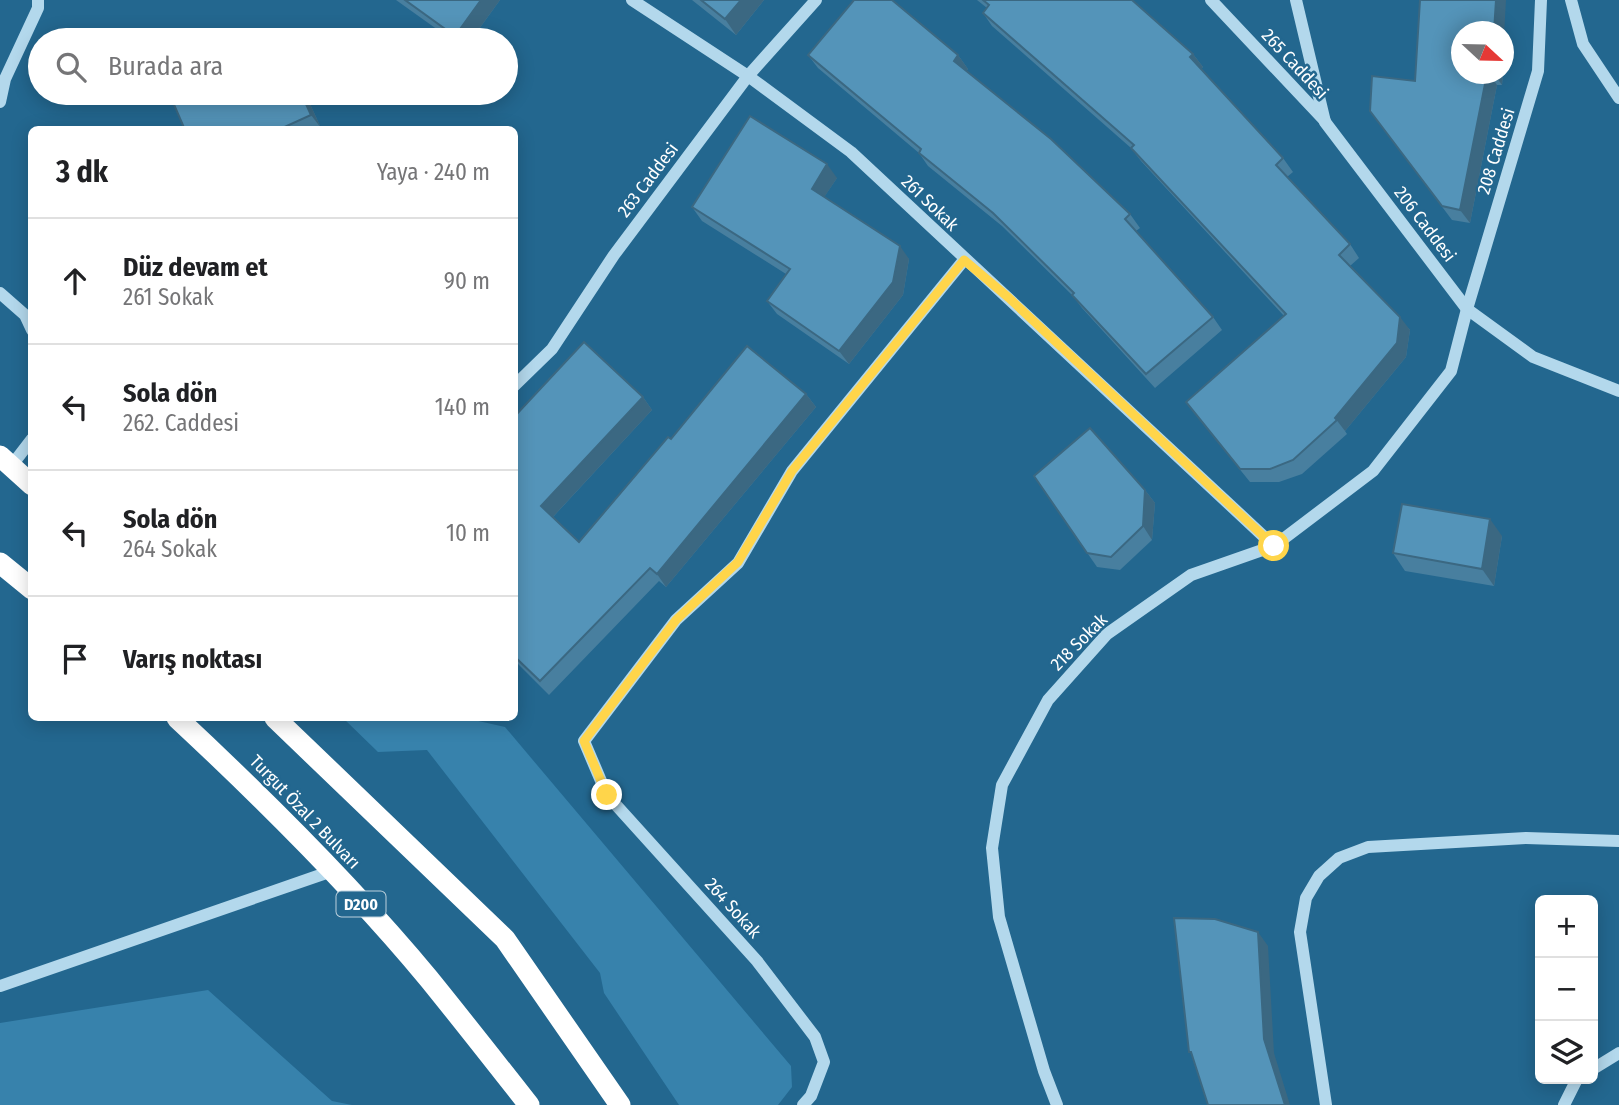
<!DOCTYPE html>
<html lang="tr">
<meta charset="utf-8">
<style>
:root{--surface:#fff;--page:#f6f6f6;--text:#202124;--muted:#757577;--line:#e0e0e0}
body{margin:0;font-family:"Fira Sans Condensed",sans-serif;background:var(--page);color:var(--text)}
.controls{position:absolute;right:21px;bottom:21px;display:grid;overflow:hidden;border-radius:10px;box-shadow:0 4px 18px #0003}
.controls button{width:63px;height:63px;display:grid;place-items:center;padding:0;border:0;border-bottom:2px solid var(--line);background:var(--surface);color:var(--text);font:35px sans-serif}
.compass{position:absolute;left:1451px;top:21px;width:63px;height:63px;border-radius:50%;background:var(--surface);box-shadow:0 4px 18px #0003;rotate:112deg}
.stop{position:absolute;width:21px;height:21px;margin:-16px;border:5px solid #ffd54a;border-radius:50%;background:#fff}
.stop.end{background:#ffd54a;border-color:#fff;box-shadow:0 2px 7px #0008}
.list{margin:0;padding:0;list-style:none}
h2{display:flex;justify-content:space-between;align-items:center;height:91px;margin:0;padding:0 28px;font-size:30px}
h2 small{font-size:23px;font-weight:400;color:var(--muted)}
.list li{display:grid;grid-template-columns:46px 1fr auto;gap:21px;align-items:center;box-sizing:border-box;height:126px;padding:0 28px;border-top:2px solid var(--line)}
.list b{display:block;font-size:26px;white-space:nowrap}
.list p{margin:0;font-size:23px;white-space:nowrap;color:var(--muted)}
.list em{font-size:23px;font-style:normal;color:var(--muted)}
.icon{flex:none;width:38px;height:38px;fill:none;stroke:currentColor;stroke-width:2;stroke-linecap:round;stroke-linejoin:round}
.map{position:relative;flex:none;width:1619px;height:1105px;overflow:hidden}
.search{position:absolute;background:var(--surface);box-shadow:0 4px 18px #0003;left:28px;top:28px;width:490px;height:77px;display:flex;align-items:center;gap:18px;box-sizing:border-box;padding:0 24px;border-radius:38px;color:var(--muted);font-size:26px}
.panel{position:absolute;background:var(--surface);box-shadow:0 4px 18px #0003;left:28px;top:126px;width:490px;height:595px;border-radius:10px}
.map>svg:first-child{display:block}
.green{fill:#3782ac}
.lines{fill:none;stroke-linecap:round;stroke-linejoin:round}
.minor{stroke:#b3d8ec;stroke-width:12}
.highway{stroke:#fff;stroke-width:21}
.wall{fill:#487f9f}
.shaded-wall{fill:#3b6882}
.building{fill:#5494b9;stroke:#3b6882;stroke-width:2}
.route{stroke:#ffd54a;stroke-width:9}
.labels{text-anchor:middle;stroke-width:5;stroke-linejoin:round;paint-order:stroke}
.shield{fill:#23678f;stroke:#bdd1dd;stroke-width:2}
.shield-label{font-size:16px;font-weight:bold;fill:#fff}
.street-label{font-size:18px;fill:#fff;stroke:#23678f}
</style>
<div class="map">
<svg width="1619" height="1105" viewBox="0 0 1619 1105">
<rect width="100%" height="100%" fill="#23678f"/>
<!-- green -->
<g class="green">
<path d="M 343,718 L 465,718 L 505,727 L 791,1066 L 792,1087 L 778,1105 L 679,1105 L 604,993 L 600,973 L 427,750 L 378,752 Z"/>
<path d="M 208,990 L 332,1101 L 352,1105 L 0,1105 L 0,1023 Z"/>
</g>
<g class="lines">
<!-- minor -->
<g class="minor">
<path d="M 632,0 L 748,76 L 851,152 L 1274,546"/>
<path d="M 1211,0 L 1325,121"/>
<path d="M 1296,0 L 1325,122 L 1467,309 L 1533,357 L 1619,391"/>
<path d="M 1571,0 L 1583,44 L 1619,98"/>
<path d="M 0,102 L 5,79 L 38,8 L 38,0"/>
<path d="M 0,293 L 25,315 L 32,330"/>
<path d="M 514,386 L 552,349 L 614,255 L 748,76 L 816,0"/>
<path d="M 12,465 L 32,439"/>
<path d="M 0,986 L 332,871"/>
<path d="M 1593,1069 L 1619,1053"/>
<path d="M 803,1105 L 811,1096 L 824,1062 L 815,1037 L 757,961 L 607,795 L 584,741 L 676,620 L 738,563 L 792,471 L 964,260"/>
<path d="M 1057,1105 L 1044,1071 L 999,917 L 992,848 L 1002,785 L 1048,700 L 1107,634 L 1191,575 L 1274,546 L 1373,471 L 1451,371 L 1467,309 L 1538,71 L 1541,0"/>
<path d="M 1326,1105 L 1300,932 L 1306,898 L 1319,876 L 1339,858 L 1368,847 L 1526,838 L 1619,841"/>
<path d="M 1564,1105 L 1577,1079"/>
</g>
<!-- highway -->
<g class="highway">
<path d="M 0,456 L 32,485"/>
<path d="M 0,563 L 32,589"/>
<path d="M 177,718 C 265,800 352,886 429,979 C 463,1021 496,1063 529,1105"/>
<path d="M 275,718 L 505,939 L 620,1105"/>
</g>
</g>
<!-- wall -->
<g class="wall">
<path d="M 396,0 L 500,0 L 471,40 L 452,40 Z"/>
<path d="M 692,0 L 764,0 L 736,35 Z"/>
<path d="M 977,0 L 1132,0 L 1193,54 L 1203,67 L 1201,69 L 1283,158 L 1293,172 L 1287,177 L 1350,244 L 1359,258 L 1350,266 L 1410,330 L 1406,357 L 1345,431 L 1347,434 L 1302,474 L 1279,482 L 1250,482 L 1196,415 L 1186,402 L 1284,316 L 1141,161 L 1131,148 L 992,26 L 983,13 L 987,8 Z"/>
<path d="M 808,55 L 958,55 L 968,69 L 966,71 L 1130,214 L 1140,228 L 1136,231 L 1213,317 L 1222,330 L 1155,388 L 1082,308 L 1073,296 L 1002,226 L 928,166 L 919,153 L 818,68 Z"/>
<path d="M 1461,74 L 1503,74 L 1502,85 L 1497,85 L 1470,223 L 1452,220 L 1370,111 L 1415,81 Z"/>
<path d="M 169,93 L 305,93 L 321,128 L 318,130 L 185,130 Z"/>
<path d="M 837,178 L 824,197 L 909,259 L 903,295 L 849,364 L 777,314 L 767,301 L 786,274 L 702,221 L 692,207 Z"/>
<path d="M 806,394 L 816,407 L 666,587 L 659,581 L 549,695 L 514,660 L 514,417 L 643,397 L 652,410 L 553,517 L 579,542 L 671,439 Z"/>
<path d="M 1034,476 L 1145,490 L 1155,503 L 1152,540 L 1120,570 L 1097,567 Z"/>
<path d="M 1502,536 L 1494,586 L 1405,571 L 1393,553 Z"/>
</g>
<!-- shaded-wall -->
<g class="shaded-wall">
<path d="M 481,0 L 500,0 L 471,40 L 458,40 L 455,36 Z"/>
<path d="M 741,0 L 764,0 L 736,35 L 725,19 Z"/>
<path d="M 1496,0 L 1506,0 L 1503,54 L 1503,32 L 1494,32 Z"/>
<path d="M 1193,54 L 1203,67 L 1200,70 L 1190,57 Z"/>
<path d="M 958,55 L 968,69 L 963,75 L 954,61 Z"/>
<path d="M 1487,74 L 1489,74 L 1497,85 L 1470,223 L 1460,210 Z"/>
<path d="M 1494,74 L 1503,74 L 1502,85 Z"/>
<path d="M 301,93 L 305,93 L 321,128 L 311,115 Z"/>
<path d="M 827,164 L 837,178 L 821,202 L 812,189 Z"/>
<path d="M 900,246 L 909,259 L 903,295 L 849,364 L 839,351 Z"/>
<path d="M 1400,317 L 1410,330 L 1406,357 L 1345,431 L 1335,418 Z"/>
<path d="M 806,394 L 816,407 L 666,587 L 657,574 Z"/>
<path d="M 643,397 L 652,410 L 550,520 L 541,506 Z"/>
<path d="M 1145,490 L 1155,503 L 1152,540 L 1143,526 Z"/>
<path d="M 1490,519 L 1502,536 L 1494,586 L 1482,569 Z"/>
<path d="M 1258,932 L 1268,946 L 1274,1053 L 1290,1105 L 1285,1105 L 1264,1039 Z"/>
</g>
<!-- building -->
<g class="building">
<path d="M 405,0 L 481,0 L 455,36 Z"/>
<path d="M 701,0 L 741,0 L 725,19 Z"/>
<path d="M 854,0 L 892,0 L 958,55 L 954,61 L 1051,139 L 1130,214 L 1125,219 L 1213,317 L 1146,374 L 1072,295 L 1074,293 L 993,213 L 919,153 L 921,149 L 808,55 Z"/>
<path d="M 983,0 L 1132,0 L 1193,54 L 1190,57 L 1283,158 L 1276,165 L 1350,244 L 1339,255 L 1400,317 L 1397,343 L 1335,418 L 1337,420 L 1293,460 L 1270,469 L 1240,469 L 1186,402 L 1286,314 L 1131,148 L 1134,145 L 983,13 L 989,5 Z"/>
<path d="M 1420,0 L 1496,0 L 1494,32 L 1461,32 L 1461,74 L 1487,74 L 1460,210 L 1442,206 L 1370,111 L 1372,76 L 1415,81 Z"/>
<path d="M 169,93 L 301,93 L 311,115 L 278,130 L 185,130 Z"/>
<path d="M 750,116 L 827,164 L 812,189 L 900,246 L 893,282 L 839,351 L 767,301 L 790,269 L 692,207 Z"/>
<path d="M 584,342 L 643,397 L 541,506 L 579,542 L 668,437 L 671,439 L 747,346 L 806,394 L 657,574 L 650,568 L 540,681 L 514,656 L 514,417 Z"/>
<path d="M 1090,428 L 1145,490 L 1143,526 L 1111,557 L 1087,553 L 1034,476 Z"/>
<path d="M 1402,504 L 1490,519 L 1482,569 L 1393,553 Z"/>
<path d="M 1174,918 L 1215,919 L 1258,932 L 1264,1039 L 1285,1105 L 1208,1105 L 1191,1052 L 1189,1052 Z"/>
</g>
<g class="lines">
<!-- route -->
<path class="route" d="M 607,795 L 584,741 L 676,620 L 738,562 L 792,471 L 964,260 L 1009,298 L 1274,546"/>
</g>
<g class="labels">
<!-- shield labels -->
<rect class="shield" x="336.5" y="891.5" width="49" height="25" rx="5"/>
<g class="shield-label">
<text x="361" y="910">D200</text>
</g>
<!-- street labels -->
<g class="street-label">
<text transform="translate(1295 64) rotate(47)" y="6">265 Caddesi</text>
<text transform="translate(1496 151) rotate(-73)" y="6">208 Caddesi</text>
<text transform="translate(648 180) rotate(-53)" y="6">263 Caddesi</text>
<text transform="translate(930 203) rotate(44)" y="6">261 Sokak</text>
<text transform="translate(1425 224) rotate(53)" y="6">206 Caddesi</text>
<text transform="translate(1079 642) rotate(-45)" y="6">218 Sokak</text>
<text transform="translate(305 812) rotate(46)" y="6">Turgut Özal 2 Bulvarı</text>
<text transform="translate(733 908) rotate(48)" y="6">264 Sokak</text>
</g>
</g>
</svg>
<div class="controls">
<button>+</button>
<button>−</button>
<button><svg class="icon" aria-label="layers" viewBox="0 0 24 24"><path d="M12 4l9 5-9 5-9-5zM3 14l9 5 9-5"/></svg></button>
</div>
<svg class="compass" viewBox="-18 -18 36 36"><path d="M0-13l5 13h-10z" fill="#e53935"/><path d="M0 13l5-13h-10z" fill="#757577"/></svg>
<div class="stop" style="left:1274px;top:546px"></div>
<div class="stop end" style="left:607px;top:795px"></div>
<div class="search"><svg class="icon" aria-label="search" viewBox="0 0 24 24"><circle cx="10" cy="10" r="6"/><path d="M15 15l6 6"/></svg>Burada ara</div>
<section class="panel">
<h2>3 dk<small>Yaya · 240 m</small></h2>
<ul class="list">
<li><svg class="icon" aria-label="ahead" viewBox="0 0 24 24"><path d="M12 20V5M6 11l6-6 6 6"/></svg><div><b>Düz devam et</b><p>261 Sokak</p></div><em>90 m</em></li>
<li><svg class="icon" aria-label="left" viewBox="0 0 24 24"><path d="M17 20v-9H6M10 6l-5 5 5 5"/></svg><div><b>Sola dön</b><p>262. Caddesi</p></div><em>140 m</em></li>
<li><svg class="icon" aria-label="left" viewBox="0 0 24 24"><path d="M17 20v-9H6M10 6l-5 5 5 5"/></svg><div><b>Sola dön</b><p>264 Sokak</p></div><em>10 m</em></li>
<li><svg class="icon" aria-label="arrive" viewBox="0 0 24 24"><path d="M6 21V4h12l-3 4 3 4H6"/></svg><div><b>Varış noktası</b></div></li>
</ul>
</section>
</div>
